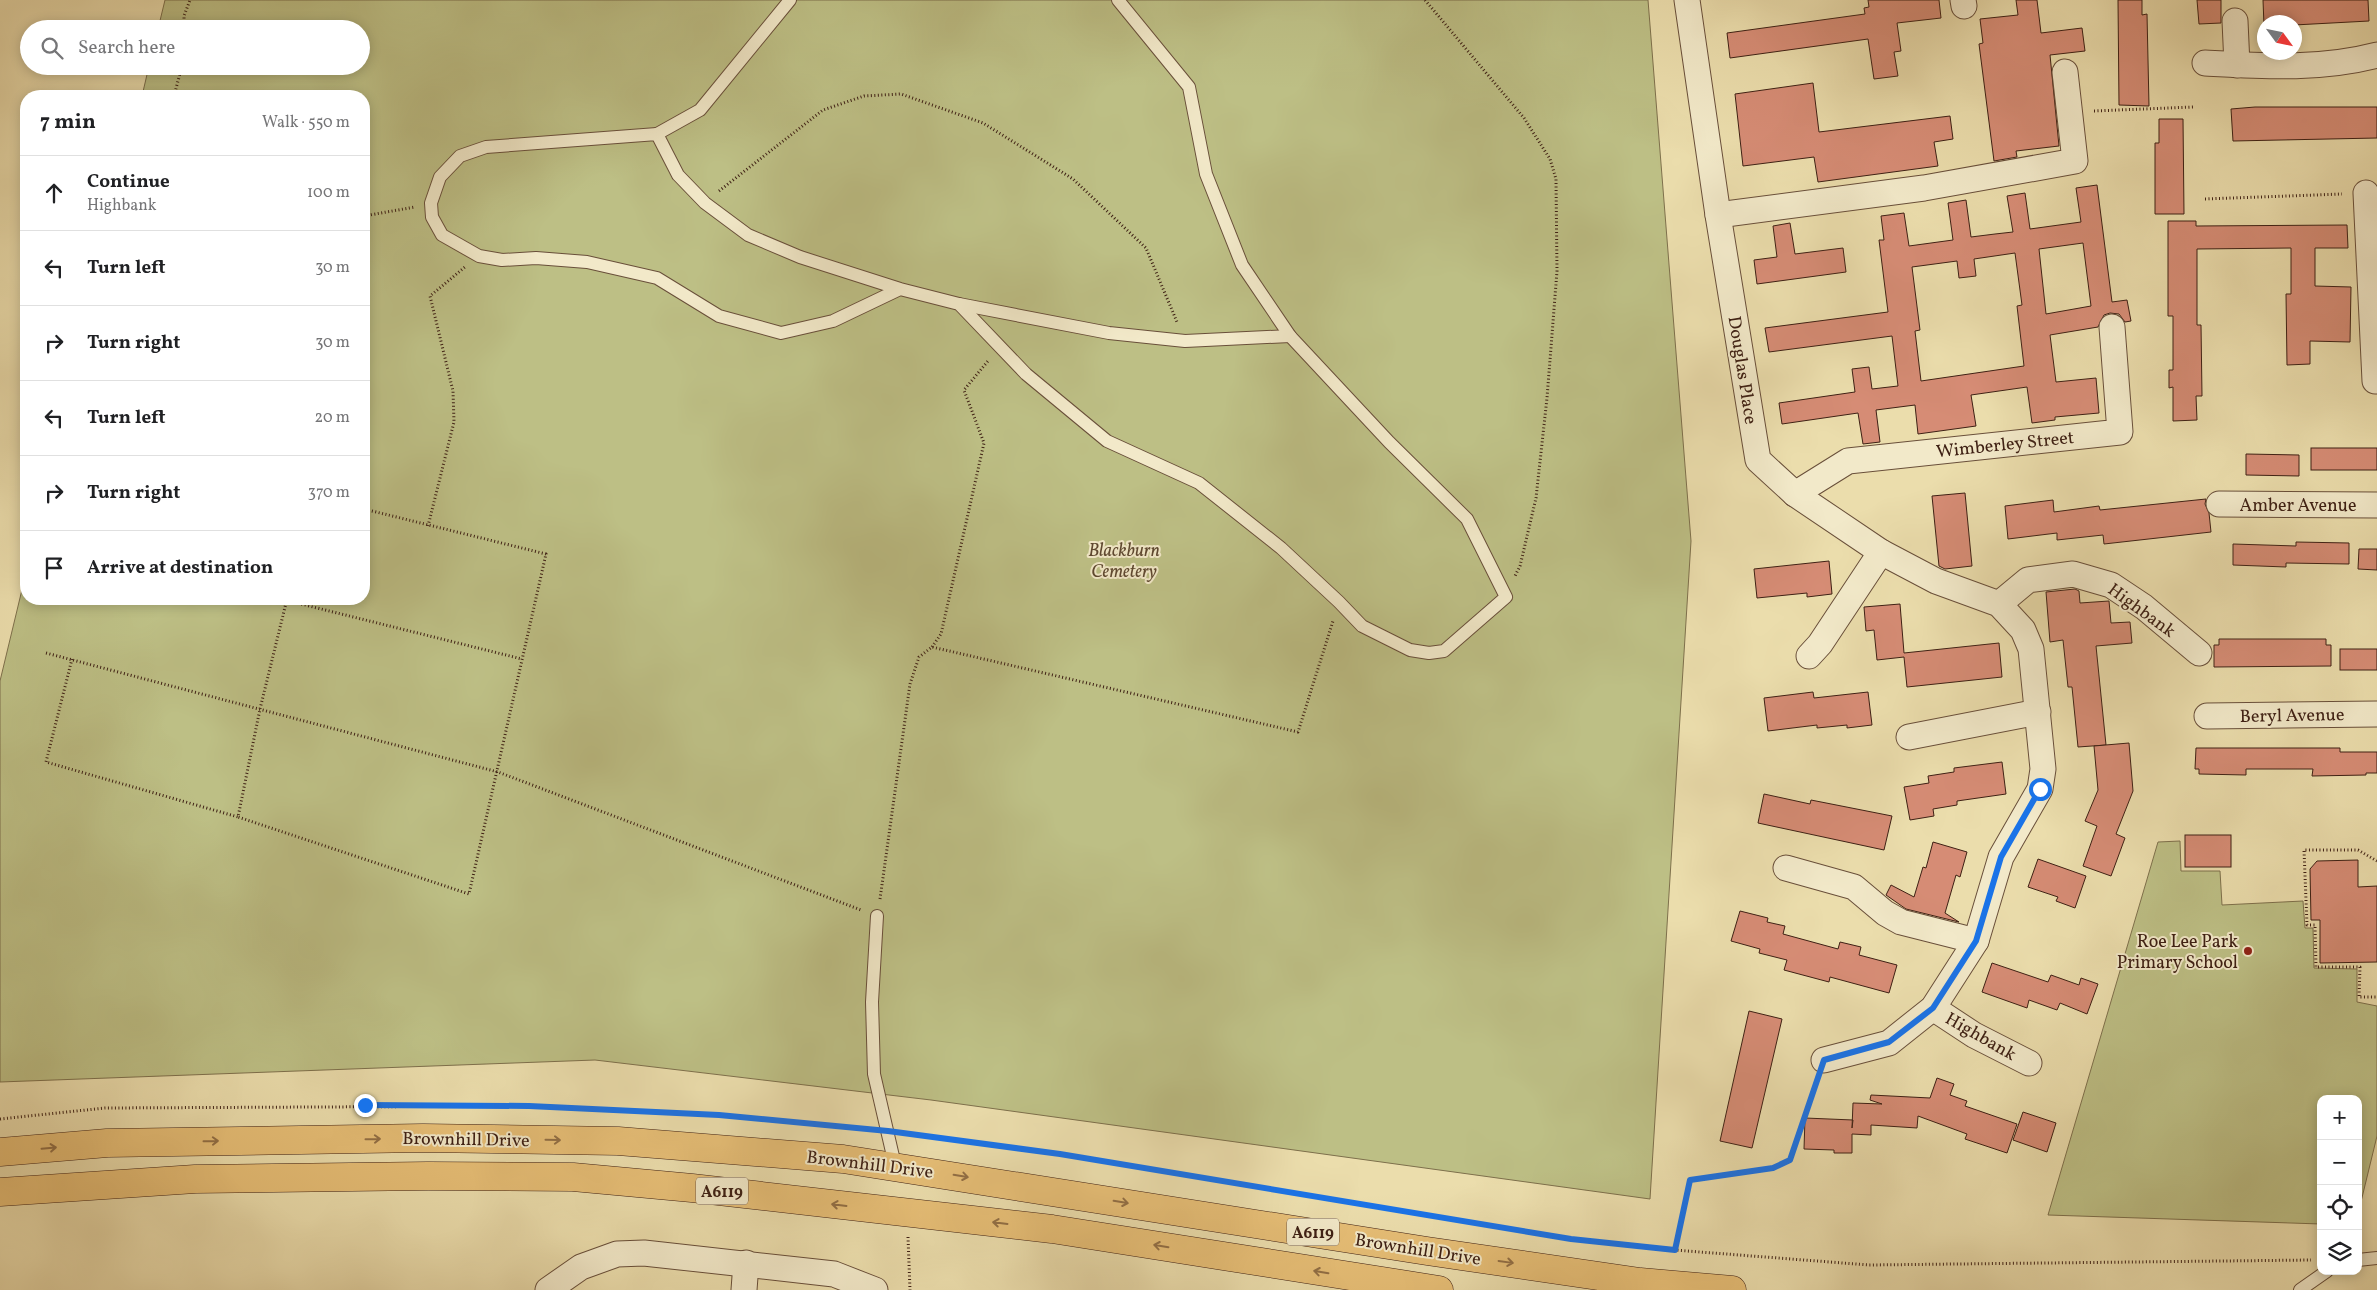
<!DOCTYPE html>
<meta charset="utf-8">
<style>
:root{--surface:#fff;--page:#f6f6f6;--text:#202124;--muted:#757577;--line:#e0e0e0}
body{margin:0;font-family:Vollkorn,serif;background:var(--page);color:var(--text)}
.controls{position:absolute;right:15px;bottom:15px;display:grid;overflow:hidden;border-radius:10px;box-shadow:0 2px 12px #0003}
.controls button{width:45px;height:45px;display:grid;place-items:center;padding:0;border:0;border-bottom:1px solid var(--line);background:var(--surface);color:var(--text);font:25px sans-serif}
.compass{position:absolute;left:2257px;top:15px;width:45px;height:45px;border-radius:50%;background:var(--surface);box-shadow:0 2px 12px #0003;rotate:123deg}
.stop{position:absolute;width:15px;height:15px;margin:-11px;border:4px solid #1a73e8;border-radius:50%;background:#fff}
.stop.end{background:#1a73e8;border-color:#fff;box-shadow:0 1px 5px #0008}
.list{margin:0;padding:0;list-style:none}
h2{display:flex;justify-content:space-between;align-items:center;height:65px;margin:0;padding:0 20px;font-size:21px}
h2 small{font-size:16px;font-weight:400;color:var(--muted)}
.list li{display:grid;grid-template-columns:32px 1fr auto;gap:15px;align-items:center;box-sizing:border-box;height:75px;padding:0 20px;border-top:1px solid var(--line)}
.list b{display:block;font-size:19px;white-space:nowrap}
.list p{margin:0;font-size:16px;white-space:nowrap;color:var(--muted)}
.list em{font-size:16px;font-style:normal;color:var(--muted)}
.icon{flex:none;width:28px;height:28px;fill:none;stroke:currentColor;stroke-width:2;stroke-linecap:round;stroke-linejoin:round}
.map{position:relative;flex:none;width:2377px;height:1290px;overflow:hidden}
.search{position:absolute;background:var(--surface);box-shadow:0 2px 12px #0003;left:20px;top:20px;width:350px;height:55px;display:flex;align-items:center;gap:12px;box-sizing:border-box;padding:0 18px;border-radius:28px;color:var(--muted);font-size:19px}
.panel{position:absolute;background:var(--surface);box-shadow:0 2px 12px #0003;left:20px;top:90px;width:350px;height:515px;border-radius:20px}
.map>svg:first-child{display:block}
.green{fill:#bdbf85;stroke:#7e704c}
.building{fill:#d68c75;stroke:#3e2014;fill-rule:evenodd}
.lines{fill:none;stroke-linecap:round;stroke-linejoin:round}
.service-casing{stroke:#694f3a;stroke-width:14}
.minor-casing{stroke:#694f3a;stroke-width:27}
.trunk-casing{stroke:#3e2014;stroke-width:29}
.path{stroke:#3e2014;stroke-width:3;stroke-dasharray:1 2.5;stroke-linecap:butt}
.service{stroke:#f2e9c9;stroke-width:12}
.minor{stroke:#f2e9c9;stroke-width:25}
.trunk{stroke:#e6be76;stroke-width:28}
.oneway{stroke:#926f45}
.route{stroke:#1a73e8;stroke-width:6}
.poi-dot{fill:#8f2418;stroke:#f2e9c9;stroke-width:2}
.labels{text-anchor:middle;stroke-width:4;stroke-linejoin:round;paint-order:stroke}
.shield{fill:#f2e9c9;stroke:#745c4a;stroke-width:1}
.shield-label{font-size:16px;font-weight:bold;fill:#3e2014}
.street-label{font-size:18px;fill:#3e2014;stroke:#f2e9c9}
.park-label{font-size:18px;font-style:italic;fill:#5e4830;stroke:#f2e9c9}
.poi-label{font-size:18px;fill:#3e2014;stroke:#f2e9c9;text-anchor:end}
</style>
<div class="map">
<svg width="2377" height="1290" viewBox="0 0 2377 1290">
<rect width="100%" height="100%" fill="#ebddac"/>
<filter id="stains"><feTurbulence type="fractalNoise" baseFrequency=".004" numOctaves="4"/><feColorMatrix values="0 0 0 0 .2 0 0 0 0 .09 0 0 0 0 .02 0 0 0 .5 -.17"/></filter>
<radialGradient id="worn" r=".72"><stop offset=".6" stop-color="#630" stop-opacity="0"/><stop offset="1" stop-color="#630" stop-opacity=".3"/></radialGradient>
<!-- green -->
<g class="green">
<path d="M 165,0 L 1648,0 L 1691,541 L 1650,1199 L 931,1100 L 595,1060 L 0,1082 L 0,681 L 26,573 L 26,599 L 364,599 L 364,96 L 142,96 L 149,66 L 361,66 L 361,29 L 158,29 Z"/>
<path d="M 2180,841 L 2181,871 L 2220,871 L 2222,905 L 2303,901 L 2305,928 L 2313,928 L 2314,968 L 2357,969 L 2357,1002 L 2377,1006 L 2377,1136 L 2358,1214 L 2358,1099 L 2321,1099 L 2321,1224 L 2048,1215 L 2158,842 Z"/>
</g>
<!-- building -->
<g class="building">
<path d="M 1868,0 L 1939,0 L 1941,18 L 1897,23 L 1901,51 L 1894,52 L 1898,76 L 1874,79 L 1868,39 L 1730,58 L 1727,33 L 1865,14 L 1864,8 L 1869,7 Z"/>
<path d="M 2016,0 L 2037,0 L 2041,33 L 2082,28 L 2085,51 L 2050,55 L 2059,146 L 2016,151 L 2017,157 L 1994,161 L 1979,44 L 1983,43 L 1980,19 L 2018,15 Z"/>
<path d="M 2118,0 L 2142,0 L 2142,15 L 2147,14 L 2149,106 L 2119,105 Z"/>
<path d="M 2197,0 L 2221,0 L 2221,23 L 2199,24 Z"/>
<path d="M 2263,0 L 2368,0 L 2369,21 L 2294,25 L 2294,22 L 2264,22 L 2264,26 Z"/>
<path d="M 1813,83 L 1819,132 L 1950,116 L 1953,139 L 1934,142 L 1938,166 L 1818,182 L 1814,157 L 1743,166 L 1735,94 Z"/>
<path d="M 2255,107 L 2377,107 L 2377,138 L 2233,141 L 2231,109 Z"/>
<path d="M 2159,119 L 2183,119 L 2184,214 L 2155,214 L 2155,143 L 2159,143 Z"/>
<path d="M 2097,185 L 2112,302 L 2127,300 L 2131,321 L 2125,322 L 2119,314 L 2110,313 L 2104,315 L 2098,327 L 2050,335 L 2056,382 L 2096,378 L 2099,413 L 2055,417 L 2055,420 L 2032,423 L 2027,387 L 1971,395 L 1976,426 L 1918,434 L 1915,405 L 1876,410 L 1880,442 L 1863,444 L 1858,413 L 1782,424 L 1779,403 L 1855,392 L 1852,369 L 1869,367 L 1872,389 L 1898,386 L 1892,336 L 1769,352 L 1765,328 L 1888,312 L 1879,240 L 1884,240 L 1881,216 L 1904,213 L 1909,246 L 1953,240 L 1948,203 L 1966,200 L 1971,237 L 1995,234 L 2013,232 L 2007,196 L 2025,193 L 2030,229 L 2081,222 L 2076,188 ZM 2083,243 L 2091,306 L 2046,314 L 2039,249 ZM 2015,253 L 2022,305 L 2017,306 L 2024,366 L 1921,381 L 1915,331 L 1920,330 L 1912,267 L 1957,261 L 1959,278 L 1976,276 L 1974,259 Z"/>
<path d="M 2168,221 L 2196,221 L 2196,226 L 2347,225 L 2348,248 L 2315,248 L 2315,286 L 2351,287 L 2350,342 L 2310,341 L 2310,364 L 2287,365 L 2286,294 L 2291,294 L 2291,248 L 2197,249 L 2197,325 L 2201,325 L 2202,396 L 2196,396 L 2197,420 L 2173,421 L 2173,387 L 2169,388 L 2169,370 L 2173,370 L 2173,316 L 2168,316 Z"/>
<path d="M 1790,223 L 1795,254 L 1843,248 L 1846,272 L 1757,284 L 1754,260 L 1777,257 L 1773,226 Z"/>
<rect x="2311" y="448" width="66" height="22"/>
<path d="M 2246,454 L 2299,455 L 2299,476 L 2246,475 Z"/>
<path d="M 1965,493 L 1972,566 L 1945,569 L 1939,566 L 1932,496 Z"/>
<path d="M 2206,499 L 2205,504 L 2209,513 L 2211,532 L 2104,544 L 2103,535 L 2057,540 L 2057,533 L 2008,539 L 2005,506 L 2053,500 L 2054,512 L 2099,506 L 2100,510 Z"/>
<path d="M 2296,542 L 2349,543 L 2349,564 L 2286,563 L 2286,567 L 2233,565 L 2233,544 L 2296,546 Z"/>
<path d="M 2359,549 L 2377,549 L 2377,570 L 2358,569 Z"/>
<path d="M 1829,561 L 1832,594 L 1807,597 L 1807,593 L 1757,598 L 1754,569 Z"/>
<path d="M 2075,589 L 2079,591 L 2080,603 L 2109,601 L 2111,623 L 2130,622 L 2132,643 L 2096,646 L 2106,745 L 2078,747 L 2072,687 L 2068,687 L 2063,640 L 2050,642 L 2046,592 Z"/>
<path d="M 1900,604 L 1904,653 L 1999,643 L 2002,677 L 1907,687 L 1904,657 L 1877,660 L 1874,630 L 1866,631 L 1864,607 Z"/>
<path d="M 2219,639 L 2326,639 L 2326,645 L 2331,645 L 2331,666 L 2214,667 L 2214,645 L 2219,645 Z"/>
<rect x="2340" y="649" width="37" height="21"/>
<path d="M 1813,692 L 1814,698 L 1868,692 L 1872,725 L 1847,728 L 1847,725 L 1817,728 L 1817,725 L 1768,731 L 1764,698 Z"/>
<path d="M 2129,743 L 2133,791 L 2116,834 L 2125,838 L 2111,876 L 2083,866 L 2097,826 L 2085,821 L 2098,790 L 2094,746 Z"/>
<path d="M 2196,748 L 2340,748 L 2340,752 L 2377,752 L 2377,773 L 2366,773 L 2366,775 L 2312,776 L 2313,769 L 2246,769 L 2246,775 L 2199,774 L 2199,769 L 2195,769 Z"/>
<path d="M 2002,762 L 2006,794 L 1957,801 L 1957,805 L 1933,809 L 1934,816 L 1910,820 L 1904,787 L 1929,783 L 1928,776 L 1954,772 L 1954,768 Z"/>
<path d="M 1764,794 L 1810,804 L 1811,800 L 1892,816 L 1884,850 L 1758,823 Z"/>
<rect x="2185" y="835" width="46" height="32"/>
<path d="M 1933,842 L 1967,852 L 1960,877 L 1956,875 L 1945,913 L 1959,922 L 1906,909 L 1886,895 L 1891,885 L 1914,897 L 1923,867 L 1926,868 Z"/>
<path d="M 2038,859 L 2086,876 L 2075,908 L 2056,901 L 2058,897 L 2028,887 Z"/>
<path d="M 2358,860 L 2358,887 L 2377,886 L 2377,962 L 2320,963 L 2320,920 L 2311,920 L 2310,869 L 2317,861 Z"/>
<path d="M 1740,911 L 1768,918 L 1767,922 L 1785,926 L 1783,934 L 1838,949 L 1840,942 L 1861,947 L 1859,955 L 1897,965 L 1889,993 L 1830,977 L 1829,982 L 1784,970 L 1787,960 L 1759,953 L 1760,949 L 1731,941 Z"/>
<path d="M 1992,963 L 2048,982 L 2051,975 L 2079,985 L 2081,978 L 2098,984 L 2087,1014 L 2060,1003 L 2057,1010 L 2029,1000 L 2027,1008 L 1982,992 Z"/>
<path d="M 1749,1011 L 1782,1019 L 1752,1148 L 1720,1141 Z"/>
<path d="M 1937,1078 L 1954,1084 L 1950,1095 L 1967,1101 L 1965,1106 L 2017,1124 L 2007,1153 L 1965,1139 L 1967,1134 L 1918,1116 L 1917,1128 L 1871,1125 L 1871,1135 L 1852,1134 L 1852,1153 L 1834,1153 L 1834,1150 L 1804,1149 L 1805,1118 L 1853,1120 L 1852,1128 L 1853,1103 L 1882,1104 L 1870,1100 L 1871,1095 L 1930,1098 Z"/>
<path d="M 2023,1112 L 2056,1123 L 2047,1152 L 2013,1140 Z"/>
</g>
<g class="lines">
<defs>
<g id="service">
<path d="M 657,134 L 700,110 L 790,0"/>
<path d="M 900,289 L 833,321 L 781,333 L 719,316 L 657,278 L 587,262 L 536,258 L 502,260 L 479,256 L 442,235 L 432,217 L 431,203 L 440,177 L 460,156 L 486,147 L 657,134 L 678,175 L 705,203 L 748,235 L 800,257 L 900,289 L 959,304 L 1026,374 L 1107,441 L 1199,483 L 1281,548 L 1339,602 L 1362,626 L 1410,650 L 1429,653 L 1444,651 L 1506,597 L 1467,519 L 1389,442 L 1290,336 L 1242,265 L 1206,174 L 1189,87 L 1118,0"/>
<path d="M 959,304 L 1109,333 L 1185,341 L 1290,336"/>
<path d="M 877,916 L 872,1002 L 874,1074 L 895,1165"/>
<path d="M 2358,1260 L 2377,1258"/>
<path d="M 2300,1290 L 2327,1271"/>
</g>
<g id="minor">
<path d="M 1687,0 L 1718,215 L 1758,460 L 1795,494 L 1881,552 L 1936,581 L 1999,604 L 2023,630 L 2031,649 L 2043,769 L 2040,789 L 2001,857 L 1976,941 L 1933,1008 L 1889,1043 L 1824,1060"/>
<path d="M 1963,0 L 1964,6"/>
<path d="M 2235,21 L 2237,65"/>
<path d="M 2205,63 C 2263,66 2320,70 2377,55"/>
<path d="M 2366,193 L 2375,381 L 2377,381"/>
<path d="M 1718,215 L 1924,188 L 2075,161 L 2065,72"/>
<path d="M 1795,494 L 1848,461 L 2120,432 L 2112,327"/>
<path d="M 2219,504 L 2377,505"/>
<path d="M 1999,604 L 2028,580 L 2073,574 L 2111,585 L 2144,607 L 2199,653"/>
<path d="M 1809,656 L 1820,644 L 1881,552"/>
<path d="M 2207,716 L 2377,714"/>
<path d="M 1909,737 L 2038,712"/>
<path d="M 1786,868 L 1854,887 L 1885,913 L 1901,922 L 1976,941"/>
<path d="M 1933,1008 L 1974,1035 L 2029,1063"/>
<path d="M 548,1290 L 581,1267 L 617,1254 L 644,1253 L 834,1274 L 875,1290"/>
<path d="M 744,1290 L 746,1263"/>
</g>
<g id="trunk">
<path d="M 0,1152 L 107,1143 L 423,1138 L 618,1141 L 843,1159 L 1427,1251 L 1640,1282 L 1732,1290"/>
<path d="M 0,1192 L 195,1179 L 428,1176 L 573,1177 L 692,1188 L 1052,1229 L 1439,1290"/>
</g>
</defs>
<!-- service casing -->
<use href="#service" class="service-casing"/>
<!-- minor casing -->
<use href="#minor" class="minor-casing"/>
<!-- trunk casing -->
<use href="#trunk" class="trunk-casing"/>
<!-- path -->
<g class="path">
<path d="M 1425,0 L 1524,118 L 1550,159 L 1556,179 L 1557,271 L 1547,398 L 1536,498 L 1520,566 L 1515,576"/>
<path d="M 184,29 L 184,16 L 190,0"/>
<path d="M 174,96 L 182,66"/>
<path d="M 2094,111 L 2193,107"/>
<path d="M 719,191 L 823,110 L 864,96 L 901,94 L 983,123 L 1073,179 L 1146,248 L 1177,322"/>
<path d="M 2205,199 L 2342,194"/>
<path d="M 364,216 L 415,207"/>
<path d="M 428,526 L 454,422 L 453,391 L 430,296 L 465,267"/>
<path d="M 281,599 L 522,659"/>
<path d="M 287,599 L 260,709 L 238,817 L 469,894 L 546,554 L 364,509"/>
<path d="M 932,647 L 941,634 L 984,443 L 964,390 L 988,361"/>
<path d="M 46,653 L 498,772 L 861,910"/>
<path d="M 72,659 L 46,762 L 238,817"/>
<path d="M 2377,861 L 2358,850 L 2304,850 L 2307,925 L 2315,925 L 2316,967 L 2360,967 L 2359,997 L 2377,997"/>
<path d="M 880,899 L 910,684 L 919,657 L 932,647 L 1298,732 L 1333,621"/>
<path d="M 0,1119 L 105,1108 L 529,1106 L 719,1115 L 868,1129"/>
<path d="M 906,1133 L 1060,1154 L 1571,1239 L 1661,1249 L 1869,1265 L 2311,1260"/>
<path d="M 908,1237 L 910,1290"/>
<path d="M 1675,1250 L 1690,1180 L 1773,1168 L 1790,1160 L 1816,1081"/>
</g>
<!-- service -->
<use href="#service" class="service"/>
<!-- minor -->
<use href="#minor" class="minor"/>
<!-- trunk -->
<use href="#trunk" class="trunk"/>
</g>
<!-- one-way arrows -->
<defs><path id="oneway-shaft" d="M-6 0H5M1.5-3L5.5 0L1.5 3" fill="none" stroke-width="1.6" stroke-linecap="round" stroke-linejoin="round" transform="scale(1.25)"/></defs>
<g class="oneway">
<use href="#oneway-shaft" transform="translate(373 1139) rotate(-1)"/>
<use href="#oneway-shaft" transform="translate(553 1140) rotate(1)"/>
<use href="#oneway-shaft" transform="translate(211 1141) rotate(-1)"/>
<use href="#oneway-shaft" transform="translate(49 1148) rotate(-5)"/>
<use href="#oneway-shaft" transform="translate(961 1176) rotate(9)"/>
<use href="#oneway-shaft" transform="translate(1121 1202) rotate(9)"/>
<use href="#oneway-shaft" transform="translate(839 1205) rotate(-173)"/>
<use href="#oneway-shaft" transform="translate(1000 1223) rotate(-173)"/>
<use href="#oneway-shaft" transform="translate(1161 1246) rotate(-171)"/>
<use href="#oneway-shaft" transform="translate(1506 1262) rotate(8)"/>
<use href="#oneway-shaft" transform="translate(1321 1272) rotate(-171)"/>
</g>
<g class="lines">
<!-- route -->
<path class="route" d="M 365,1105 L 529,1106 L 719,1115 L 888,1131 L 1060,1154 L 1571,1239 L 1675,1250 L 1690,1180 L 1773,1168 L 1790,1160 L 1824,1060 L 1889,1042 L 1933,1008 L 1976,941 L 2001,857 L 2040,789"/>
</g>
<!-- markers -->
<circle class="poi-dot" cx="2248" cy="951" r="5"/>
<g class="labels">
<!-- shield labels -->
<g class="shield">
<rect x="696" y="1177.5" width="52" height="27" rx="4"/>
<rect x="1287" y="1218.5" width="52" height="27" rx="4"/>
</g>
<g class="shield-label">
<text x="722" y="1197">A6119</text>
<text x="1313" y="1238">A6119</text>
</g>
<!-- street labels -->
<g class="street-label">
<text transform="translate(1743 370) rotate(81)" y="6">Douglas Place</text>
<text transform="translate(2005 444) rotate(-6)" y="6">Wimberley Street</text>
<text x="2298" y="511">Amber Avenue</text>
<text transform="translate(2142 610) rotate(36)" y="6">Highbank</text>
<text transform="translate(2292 715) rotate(-1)" y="6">Beryl Avenue</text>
<text transform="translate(1981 1036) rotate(30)" y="6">Highbank</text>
<text transform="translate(466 1139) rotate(1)" y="6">Brownhill Drive</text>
<text transform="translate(870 1164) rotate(7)" y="6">Brownhill Drive</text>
<text transform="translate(1418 1249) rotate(9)" y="6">Brownhill Drive</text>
</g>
<!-- park labels -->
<g class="park-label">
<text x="1124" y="556">Blackburn<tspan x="1124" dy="21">Cemetery</tspan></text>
</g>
<!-- poi labels -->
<g class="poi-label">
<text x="2238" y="947">Roe Lee Park<tspan x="2238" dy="21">Primary School</tspan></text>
</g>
</g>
<rect width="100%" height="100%" filter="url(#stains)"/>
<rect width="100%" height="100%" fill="url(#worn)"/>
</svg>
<div class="controls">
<button>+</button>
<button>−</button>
<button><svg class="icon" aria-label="locate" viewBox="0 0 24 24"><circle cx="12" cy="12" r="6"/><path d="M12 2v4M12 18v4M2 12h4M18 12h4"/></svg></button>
<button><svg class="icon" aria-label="layers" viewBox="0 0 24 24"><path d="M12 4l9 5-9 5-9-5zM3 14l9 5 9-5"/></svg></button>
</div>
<svg class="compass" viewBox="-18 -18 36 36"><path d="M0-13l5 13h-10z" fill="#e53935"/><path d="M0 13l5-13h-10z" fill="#757577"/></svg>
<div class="stop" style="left:2040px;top:789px"></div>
<div class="stop end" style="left:365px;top:1105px"></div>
<div class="search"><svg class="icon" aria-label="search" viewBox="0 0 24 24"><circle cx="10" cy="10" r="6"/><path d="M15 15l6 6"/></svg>Search here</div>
<section class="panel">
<h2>7 min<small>Walk · 550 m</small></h2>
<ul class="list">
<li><svg class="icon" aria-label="ahead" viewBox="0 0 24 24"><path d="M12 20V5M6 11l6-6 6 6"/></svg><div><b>Continue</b><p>Highbank</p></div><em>100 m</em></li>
<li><svg class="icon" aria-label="left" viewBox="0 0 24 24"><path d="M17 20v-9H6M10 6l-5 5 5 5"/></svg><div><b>Turn left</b></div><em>30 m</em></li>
<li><svg class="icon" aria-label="right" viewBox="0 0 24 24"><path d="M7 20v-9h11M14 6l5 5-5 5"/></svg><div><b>Turn right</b></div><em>30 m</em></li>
<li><svg class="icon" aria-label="left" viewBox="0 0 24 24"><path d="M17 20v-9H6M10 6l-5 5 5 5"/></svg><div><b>Turn left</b></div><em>20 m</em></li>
<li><svg class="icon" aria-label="right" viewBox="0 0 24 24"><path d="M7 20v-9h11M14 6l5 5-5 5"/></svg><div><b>Turn right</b></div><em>370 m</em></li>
<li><svg class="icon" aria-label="arrive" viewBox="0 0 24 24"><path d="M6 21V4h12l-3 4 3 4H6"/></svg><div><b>Arrive at destination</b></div></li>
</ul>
</section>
</div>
